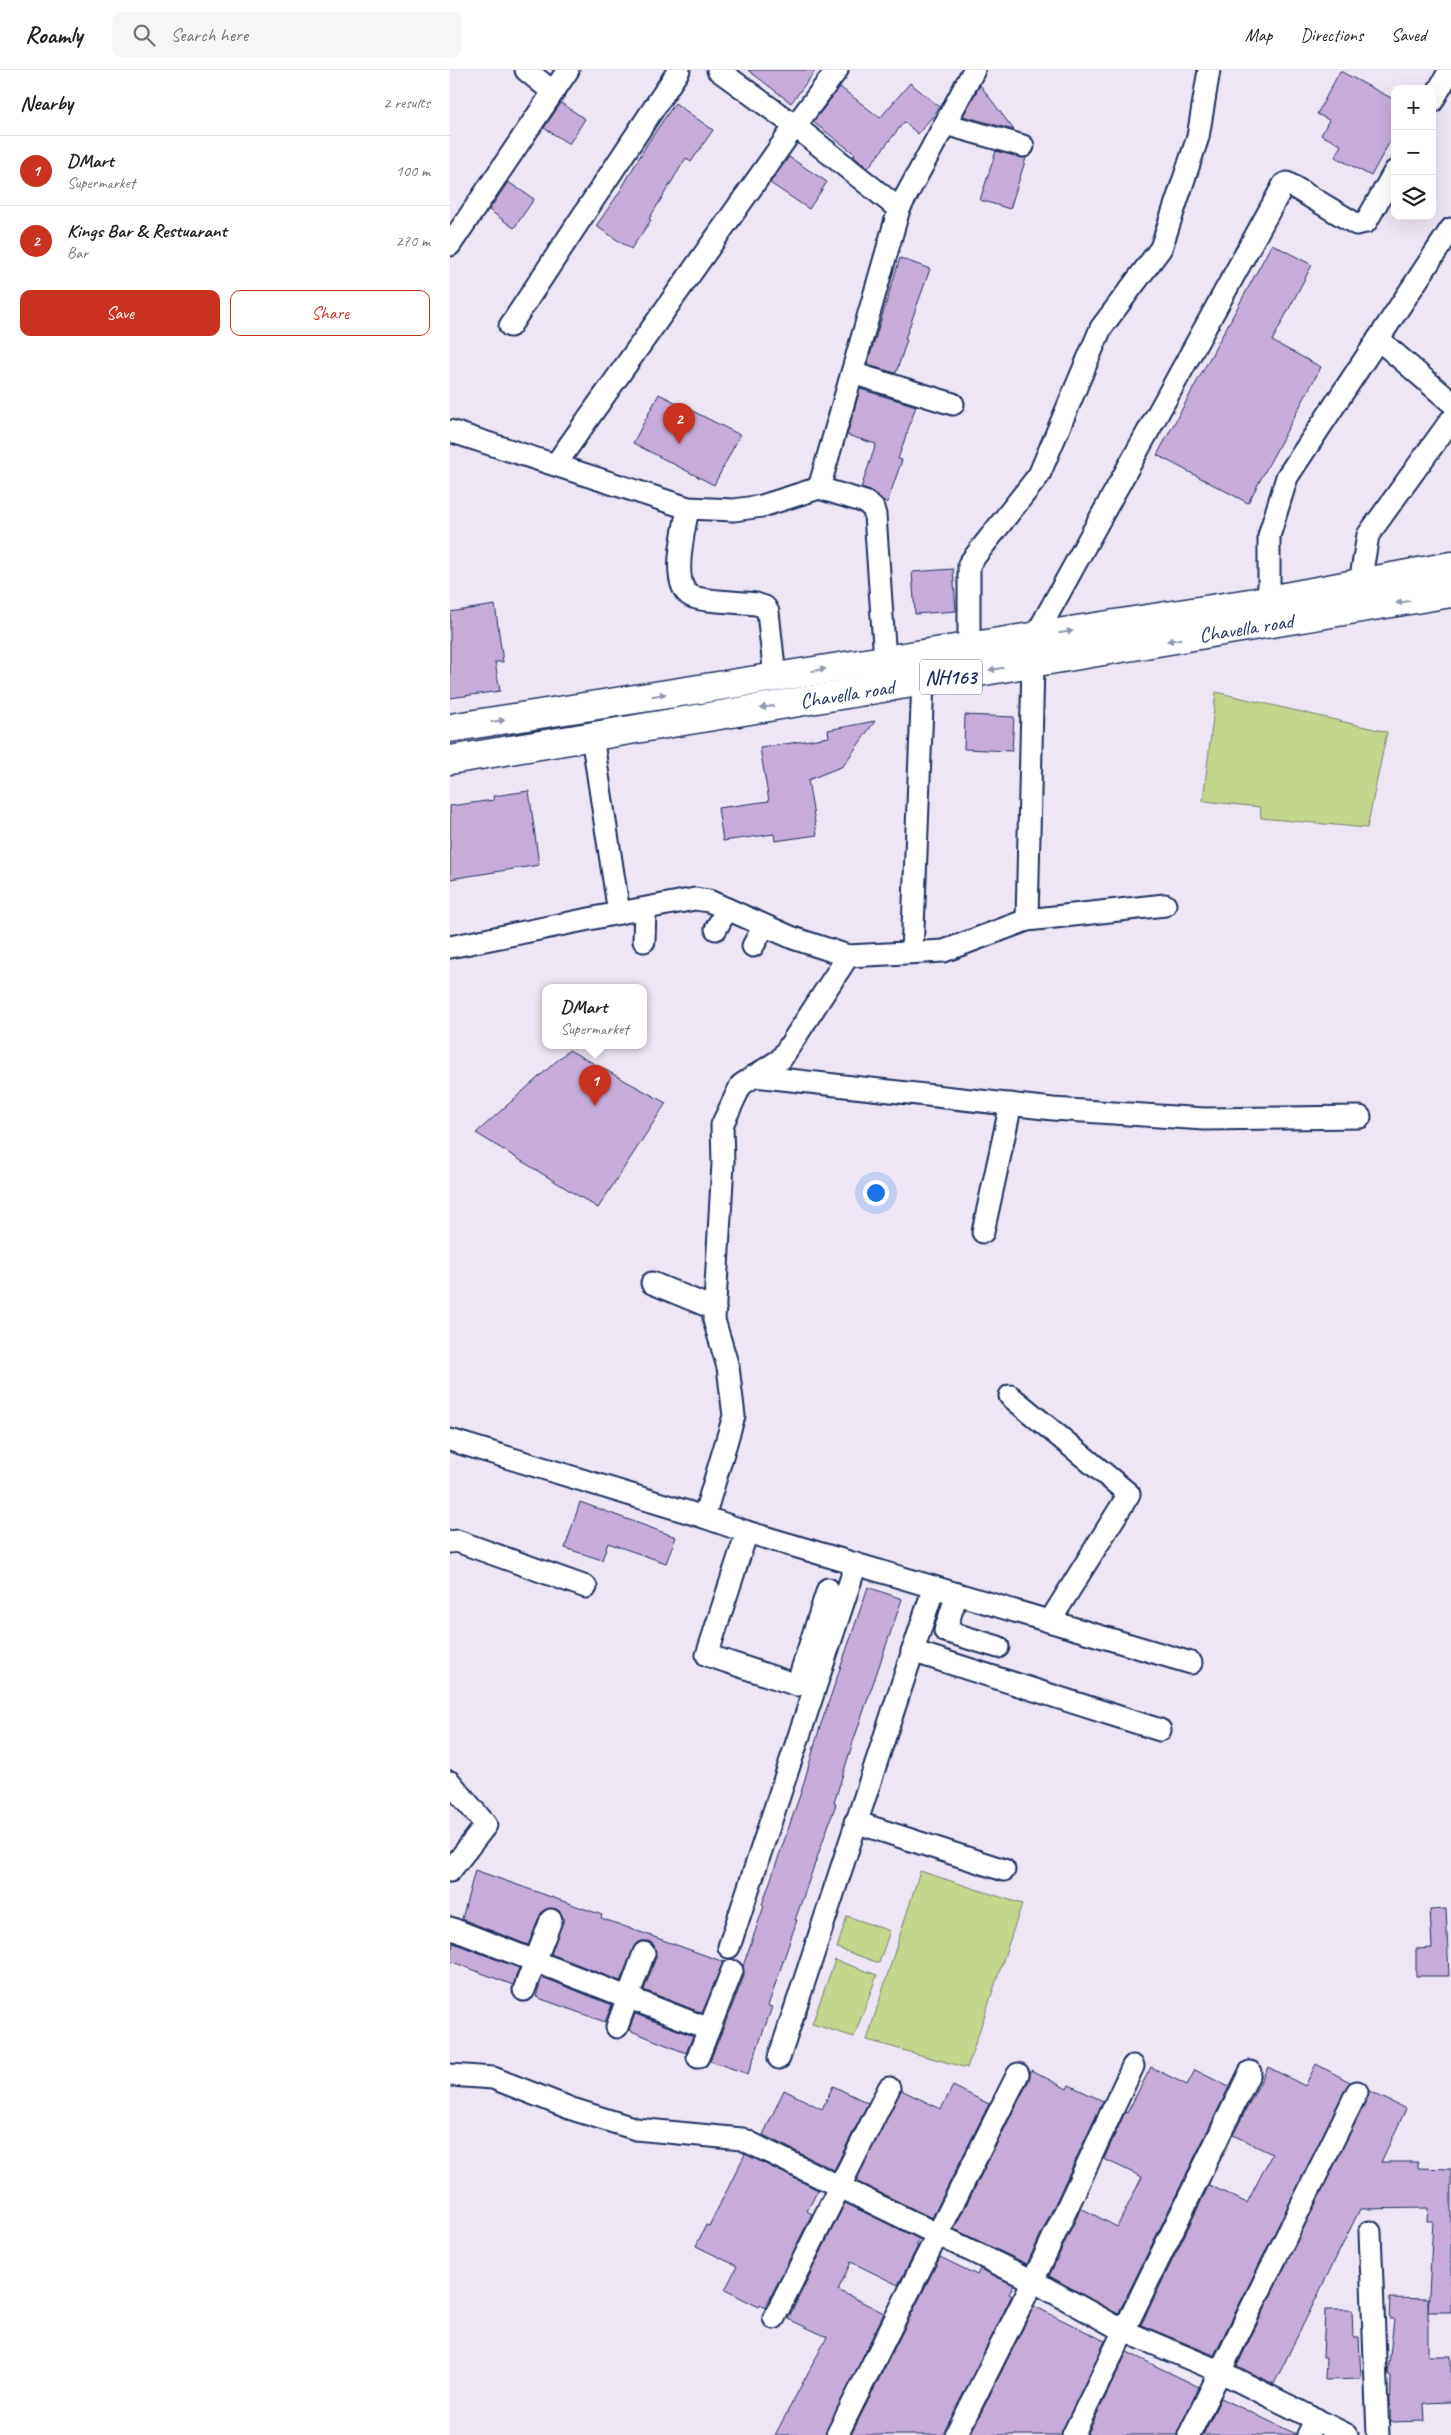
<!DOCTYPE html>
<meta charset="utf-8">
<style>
:root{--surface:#fff;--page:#f6f6f6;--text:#202124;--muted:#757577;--line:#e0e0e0;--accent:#c8321e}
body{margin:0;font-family:Caveat,sans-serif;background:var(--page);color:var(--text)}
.controls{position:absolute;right:15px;top:15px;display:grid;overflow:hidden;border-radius:10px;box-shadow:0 5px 20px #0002}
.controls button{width:45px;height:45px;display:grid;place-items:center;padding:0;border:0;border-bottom:1px solid var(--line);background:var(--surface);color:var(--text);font:25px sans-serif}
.you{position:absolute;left:425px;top:1122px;width:18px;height:18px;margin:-12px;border:4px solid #fff;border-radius:50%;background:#1a73e8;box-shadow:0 0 0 8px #1a73e833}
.badge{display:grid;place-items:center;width:32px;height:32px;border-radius:50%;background:var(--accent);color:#fff;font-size:16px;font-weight:700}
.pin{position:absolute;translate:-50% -41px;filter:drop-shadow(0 1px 2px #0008)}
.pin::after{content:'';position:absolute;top:26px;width:18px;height:15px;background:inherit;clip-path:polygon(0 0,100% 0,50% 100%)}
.popup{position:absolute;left:92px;top:914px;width:105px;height:65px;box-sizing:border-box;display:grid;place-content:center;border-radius:10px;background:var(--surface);filter:drop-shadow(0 1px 4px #0005);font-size:16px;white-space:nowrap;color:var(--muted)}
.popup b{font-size:19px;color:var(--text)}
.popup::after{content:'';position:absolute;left:50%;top:100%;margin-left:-10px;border:10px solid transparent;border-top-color:var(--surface)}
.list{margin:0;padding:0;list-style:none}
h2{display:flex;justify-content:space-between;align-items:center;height:65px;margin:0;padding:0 20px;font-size:21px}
h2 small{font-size:16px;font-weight:400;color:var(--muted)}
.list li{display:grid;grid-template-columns:32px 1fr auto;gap:15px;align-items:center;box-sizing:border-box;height:70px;padding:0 20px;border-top:1px solid var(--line)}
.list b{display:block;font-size:19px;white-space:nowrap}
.list p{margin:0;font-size:16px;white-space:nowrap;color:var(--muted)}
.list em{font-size:16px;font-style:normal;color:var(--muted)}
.actions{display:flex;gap:10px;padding:15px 20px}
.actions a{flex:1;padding:11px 0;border:1px solid var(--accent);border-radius:10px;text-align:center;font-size:18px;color:var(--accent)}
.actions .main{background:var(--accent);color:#fff}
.icon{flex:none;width:28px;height:28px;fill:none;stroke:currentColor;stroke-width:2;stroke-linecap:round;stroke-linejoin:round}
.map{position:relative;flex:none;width:1001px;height:2365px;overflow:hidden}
header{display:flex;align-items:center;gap:30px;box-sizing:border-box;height:70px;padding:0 25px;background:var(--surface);border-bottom:1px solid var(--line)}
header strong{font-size:24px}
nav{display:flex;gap:28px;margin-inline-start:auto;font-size:18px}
.search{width:350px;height:45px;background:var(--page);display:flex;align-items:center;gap:12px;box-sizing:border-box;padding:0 18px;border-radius:10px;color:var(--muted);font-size:19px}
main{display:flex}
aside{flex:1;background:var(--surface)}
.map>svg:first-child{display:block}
.green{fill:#c4d68b;stroke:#708274}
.building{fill:#c7acda;stroke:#1b2f5e}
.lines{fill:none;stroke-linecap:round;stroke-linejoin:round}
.minor-casing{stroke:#1b2f5e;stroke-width:25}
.highway-casing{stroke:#1b2f5e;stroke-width:31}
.minor{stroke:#fff;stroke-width:21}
.highway{stroke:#fff;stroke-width:28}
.oneway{fill:#8d97ae}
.labels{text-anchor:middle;stroke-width:4;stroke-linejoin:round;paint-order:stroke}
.shield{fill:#fff;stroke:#5f6d8e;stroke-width:1}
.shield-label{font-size:20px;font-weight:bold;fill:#1b2f5e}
.street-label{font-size:21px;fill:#1b2f5e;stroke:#fff}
</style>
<header>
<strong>Roamly</strong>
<div class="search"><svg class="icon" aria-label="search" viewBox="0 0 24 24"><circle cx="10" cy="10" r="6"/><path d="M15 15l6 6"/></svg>Search here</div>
<nav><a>Map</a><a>Directions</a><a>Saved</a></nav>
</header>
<main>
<aside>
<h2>Nearby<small>2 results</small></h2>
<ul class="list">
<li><span class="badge">1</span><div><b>DMart</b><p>Supermarket</p></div><em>100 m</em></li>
<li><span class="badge">2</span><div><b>Kings Bar &amp; Restuarant</b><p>Bar</p></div><em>270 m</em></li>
</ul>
<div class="actions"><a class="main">Save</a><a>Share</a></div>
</aside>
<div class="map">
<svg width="1001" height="2365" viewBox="0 0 1001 2365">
<rect width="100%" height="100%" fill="#eee6f4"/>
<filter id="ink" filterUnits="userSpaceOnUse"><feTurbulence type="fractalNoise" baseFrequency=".02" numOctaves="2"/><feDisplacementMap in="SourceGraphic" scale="10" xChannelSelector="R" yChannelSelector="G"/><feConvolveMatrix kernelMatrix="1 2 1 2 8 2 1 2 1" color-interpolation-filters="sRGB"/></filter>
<g filter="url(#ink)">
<!-- green -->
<g class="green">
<path d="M 766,622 L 937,662 L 917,758 L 811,748 L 810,737 L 753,731 Z"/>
<path d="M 470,1801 L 572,1834 L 517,1998 L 417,1970 Z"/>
<path d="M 397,1846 L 440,1861 L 429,1893 L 387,1878 Z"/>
<path d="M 385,1890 L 427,1905 L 404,1967 L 362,1954 Z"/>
</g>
<!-- building -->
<g class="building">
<path d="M 298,0 L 366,0 L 341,33 Z"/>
<path d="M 890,1 L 945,30 L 945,62 L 921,106 L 885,87 L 891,75 L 871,65 L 879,50 L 867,44 Z"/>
<path d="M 460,13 L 490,37 L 468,64 L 454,52 L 418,98 L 403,86 L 405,84 L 363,52 L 390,17 L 430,48 Z"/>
<path d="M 530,15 L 564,60 L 513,46 Z"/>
<path d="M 111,33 L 135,49 L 119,74 L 94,58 Z"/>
<path d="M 225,33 L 263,60 L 241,92 L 236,88 L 199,149 L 201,150 L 181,179 L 146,156 L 169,123 L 197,74 Z"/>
<path d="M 546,81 L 576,88 L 560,139 L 530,130 Z"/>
<path d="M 339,87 L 377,112 L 359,139 L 320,113 Z"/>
<path d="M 58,112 L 84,129 L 64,158 L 39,140 Z"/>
<path d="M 822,174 L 862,195 L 822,271 L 871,297 L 798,433 L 707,385 Z"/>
<path d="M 450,188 L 480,199 L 455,269 L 457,270 L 446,303 L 417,295 Z"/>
<path d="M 410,319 L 466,336 L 448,389 L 452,390 L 437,433 L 422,422 L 411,418 L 426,374 L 397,365 Z"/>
<path d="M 209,324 L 290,365 L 264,415 L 183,373 Z"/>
<path d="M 503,499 L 506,541 L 465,544 L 462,502 Z"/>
<path d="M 45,535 L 53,592 L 45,592 L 50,621 L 0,628 L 0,542 Z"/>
<path d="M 515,645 L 564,647 L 562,681 L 514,679 Z"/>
<path d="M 425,651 L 393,696 L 358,710 L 367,765 L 325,771 L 324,764 L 273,771 L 268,738 L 319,731 L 310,678 L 379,667 L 378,660 Z"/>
<path d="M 79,721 L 89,795 L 0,809 L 0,736 L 44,730 L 43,726 Z"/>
<path d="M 119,980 L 216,1033 L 148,1138 L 26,1063 Z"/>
<path d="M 130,1432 L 226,1467 L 216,1493 L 158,1473 L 152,1490 L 115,1478 Z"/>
<path d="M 418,1517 L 452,1529 L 402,1675 L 384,1733 L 386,1734 L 345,1850 L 347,1850 L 318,1936 L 322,1937 L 298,2004 L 260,1991 L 294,1906 L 293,1896 L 314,1836 L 312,1835 L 352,1719 L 369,1660 Z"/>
<path d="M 25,1800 L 152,1845 L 151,1848 L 274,1892 L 252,1943 L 194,1920 L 206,1887 L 204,1875 L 199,1871 L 192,1871 L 186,1874 L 170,1911 L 101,1884 L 113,1849 L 106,1839 L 100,1838 L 93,1841 L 78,1875 L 12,1849 Z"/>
<path d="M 996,1839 L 999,1906 L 966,1906 L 966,1879 L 982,1878 L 980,1840 Z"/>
<path d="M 3,1873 L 69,1898 L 63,1915 L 0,1891 Z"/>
<path d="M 92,1907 L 162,1935 L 155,1952 L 86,1927 Z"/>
<path d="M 185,1944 L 243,1966 L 236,1983 L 179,1960 Z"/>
<path d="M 866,1994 L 900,2012 L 764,2285 L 691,2255 L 759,2115 L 797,2133 L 822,2084 L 783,2065 L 818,1997 L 855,2016 Z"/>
<path d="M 701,1997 L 737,2015 L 745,2000 L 779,2017 L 668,2244 L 599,2206 L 631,2138 L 667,2157 L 692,2107 L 654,2089 L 675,2042 L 677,2043 Z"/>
<path d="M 581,2000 L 617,2019 L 619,2015 L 653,2031 L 577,2194 L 504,2159 L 579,2010 Z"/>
<path d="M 383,2016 L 418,2033 L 384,2100 L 313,2065 L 334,2020 L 372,2039 Z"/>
<path d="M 503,2016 L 539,2034 L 482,2148 L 406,2111 L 451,2020 L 491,2039 Z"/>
<path d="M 919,2021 L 956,2039 L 931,2092 L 968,2092 L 968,2098 L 1001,2099 L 1001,2242 L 978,2242 L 983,2151 L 977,2151 L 978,2138 L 910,2139 L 824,2314 L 787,2296 Z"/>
<path d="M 295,2084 L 368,2120 L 357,2141 L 362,2144 L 315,2238 L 310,2235 L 309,2237 L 275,2220 L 287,2196 L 246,2176 L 256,2155 L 259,2156 Z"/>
<path d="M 395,2133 L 469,2169 L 466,2175 L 468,2176 L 448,2215 L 401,2192 L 388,2220 L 434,2243 L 375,2365 L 325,2365 L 377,2267 L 338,2249 Z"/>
<path d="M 490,2187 L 527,2205 L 530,2199 L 564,2215 L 559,2224 L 562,2225 L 494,2365 L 401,2365 Z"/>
<path d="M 940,2228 L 978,2229 L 978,2286 L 1001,2286 L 1001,2332 L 974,2333 L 975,2351 L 940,2352 L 941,2306 L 938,2304 L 944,2249 L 939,2249 Z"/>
<path d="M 584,2236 L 655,2271 L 611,2365 L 520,2365 Z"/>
<path d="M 875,2240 L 902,2240 L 903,2267 L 909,2267 L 911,2309 L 875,2310 L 876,2287 L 873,2287 Z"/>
<path d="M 677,2282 L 749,2317 L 727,2365 L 637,2365 Z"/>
<path d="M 771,2328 L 846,2364 L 846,2365 L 753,2365 Z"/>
</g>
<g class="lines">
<defs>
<g id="minor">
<path d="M 76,0 L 103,22"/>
<path d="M 268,0 L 345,56 L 449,139"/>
<path d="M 982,32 L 1000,0"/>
<path d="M 495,54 L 573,76"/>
<path d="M 0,175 L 118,0"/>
<path d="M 60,256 L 229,0"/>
<path d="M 928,269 L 1001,332"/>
<path d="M 402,303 L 503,334"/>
<path d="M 0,361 L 238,438 L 284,440 L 312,436 L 369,418 L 415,432 L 423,438 L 425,445 L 435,590"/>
<path d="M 106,394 L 345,56 L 387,0"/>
<path d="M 369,418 L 449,139 L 524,0"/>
<path d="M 238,438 C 235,458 219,514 241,526 C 253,532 291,532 306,534 L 315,537 L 318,542 L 325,607"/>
<path d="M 910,513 L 918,465 L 1001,350"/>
<path d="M 819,530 L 819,466 L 837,407 L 1001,159"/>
<path d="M 585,567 L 834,114 L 837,113 L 906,154 L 916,152 L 945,101"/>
<path d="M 519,577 L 519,494 L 589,405 L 651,258 L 711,178 L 748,67 L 759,0"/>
<path d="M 169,843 L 245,829 L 259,831 L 343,868 L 398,886 L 494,881 L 577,850 L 715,835"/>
<path d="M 577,850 L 583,593"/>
<path d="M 266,859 L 277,839"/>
<path d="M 194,871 L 195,839"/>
<path d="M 303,876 L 314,856"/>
<path d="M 0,877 L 169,843 L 142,666"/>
<path d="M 462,882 L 473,611"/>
<path d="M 304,1006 L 603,1039 L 754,1049 L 910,1047"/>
<path d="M 533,1162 L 561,1034"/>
<path d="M 202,1213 L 265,1239"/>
<path d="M 560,1326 L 679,1424 L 600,1551"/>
<path d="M 0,1370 L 254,1447 L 297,1462 L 741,1593"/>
<path d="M 254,1447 L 284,1346 L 278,1297 L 264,1250 L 273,1093 L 272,1055 L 291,1015 L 331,989 L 398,886"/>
<path d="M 297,1462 L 257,1585 L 347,1615 L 378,1519"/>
<path d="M 0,1472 L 7,1471 L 136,1517"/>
<path d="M 507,1524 L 495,1561 L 548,1577"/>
<path d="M 462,1581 L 710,1660"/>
<path d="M 0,1712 L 36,1755 L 0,1801"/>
<path d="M 405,1752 L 554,1800"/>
<path d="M 0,1858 L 259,1959 L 282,1901"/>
<path d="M 279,1877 L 406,1494"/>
<path d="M 74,1920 L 101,1850"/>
<path d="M 167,1957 L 194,1883"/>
<path d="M 248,1987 L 259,1959"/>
<path d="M 329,1988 L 484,1517"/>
<path d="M 0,2005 L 43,2008 L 122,2039 L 186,2059 L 292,2069 L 583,2211 L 674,2261 L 771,2302 L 897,2365"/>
<path d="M 920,2162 L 928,2365"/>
<path d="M 324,2248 L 439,2018"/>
<path d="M 387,2365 L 568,2004"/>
<path d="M 506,2365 L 583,2211 L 683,1996"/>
<path d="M 623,2365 L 800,2002"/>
<path d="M 739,2365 L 907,2022"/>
<path d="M 858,2365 L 866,2349"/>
</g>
<g id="highway">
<path d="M 0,658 L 819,530 L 1001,496"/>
<path d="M 0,690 L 1001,523"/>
</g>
</defs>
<!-- minor casing -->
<use href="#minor" class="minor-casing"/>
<!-- highway casing -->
<use href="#highway" class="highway-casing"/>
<!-- minor -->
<use href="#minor" class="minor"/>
<!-- highway -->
<use href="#highway" class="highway"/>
</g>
<!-- one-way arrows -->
<defs><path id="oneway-solid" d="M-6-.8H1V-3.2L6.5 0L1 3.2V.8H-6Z" transform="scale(1.25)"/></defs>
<g class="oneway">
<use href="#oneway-solid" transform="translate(953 532) rotate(171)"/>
<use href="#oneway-solid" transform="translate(616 562) rotate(-9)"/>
<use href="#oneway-solid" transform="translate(724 570) rotate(171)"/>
<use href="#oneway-solid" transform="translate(546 599) rotate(171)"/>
<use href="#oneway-solid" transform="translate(369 600) rotate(-9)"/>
<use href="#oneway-solid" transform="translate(209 625) rotate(-9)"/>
<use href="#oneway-solid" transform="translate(317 637) rotate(171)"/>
<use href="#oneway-solid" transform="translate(48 651) rotate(-9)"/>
</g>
</g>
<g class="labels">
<!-- shield labels -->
<rect class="shield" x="470" y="589.5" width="62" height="35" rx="4"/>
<g class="shield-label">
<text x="501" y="614">NH163</text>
</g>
<!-- street labels -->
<g class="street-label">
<text transform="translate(796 558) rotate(-9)" y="7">Chavella road</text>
<text transform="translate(397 624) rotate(-9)" y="7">Chavella road</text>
</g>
</g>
</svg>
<div class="controls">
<button>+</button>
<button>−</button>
<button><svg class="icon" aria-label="layers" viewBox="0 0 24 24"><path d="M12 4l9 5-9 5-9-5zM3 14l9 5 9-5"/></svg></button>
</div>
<div class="you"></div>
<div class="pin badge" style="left:145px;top:1036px">1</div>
<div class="popup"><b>DMart</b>Supermarket</div>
<div class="pin badge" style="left:229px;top:374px">2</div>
</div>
</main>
